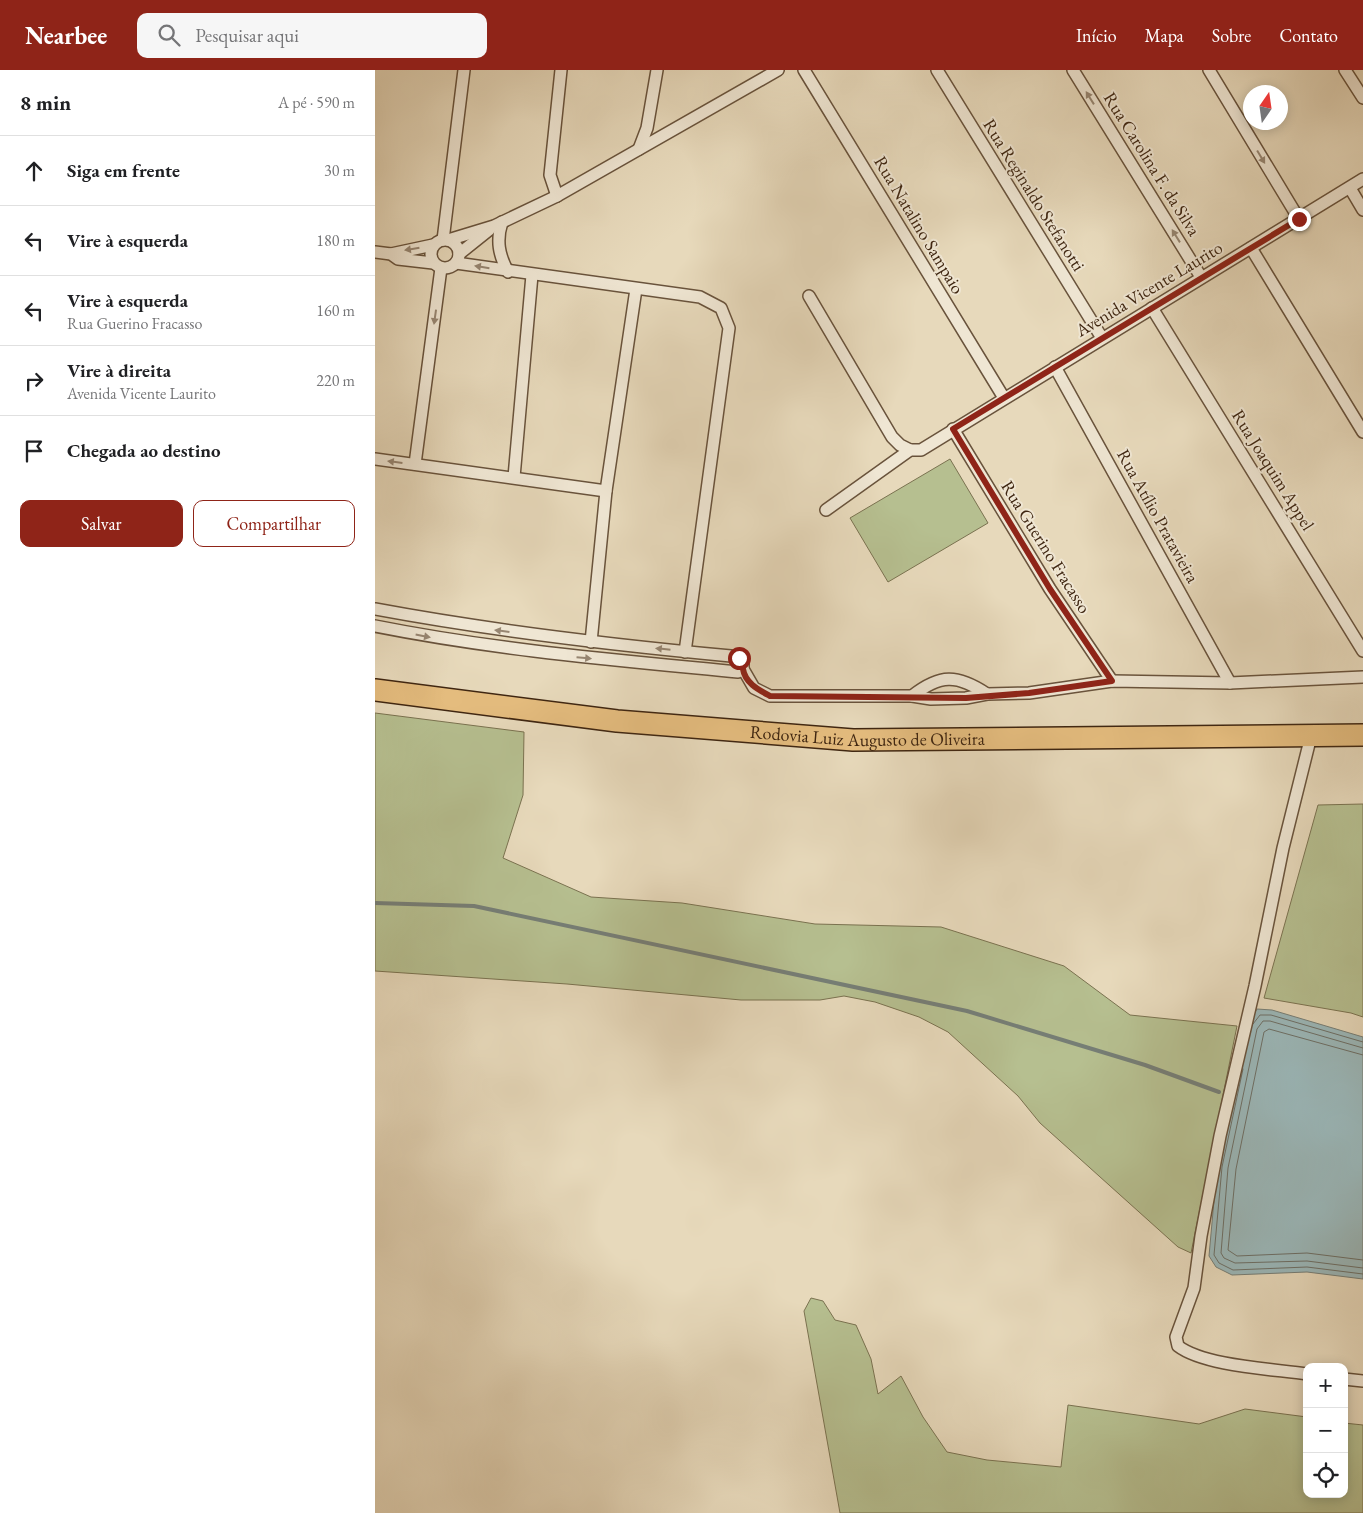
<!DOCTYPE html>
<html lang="pt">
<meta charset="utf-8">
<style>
:root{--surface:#fff;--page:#f6f6f6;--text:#202124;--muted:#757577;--line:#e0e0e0;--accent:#8f2418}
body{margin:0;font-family:"EB Garamond",serif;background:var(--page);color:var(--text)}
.controls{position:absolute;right:15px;bottom:15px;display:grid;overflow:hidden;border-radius:10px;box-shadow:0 2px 12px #0003}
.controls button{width:45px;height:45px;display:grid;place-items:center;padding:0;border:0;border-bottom:1px solid var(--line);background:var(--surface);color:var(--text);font:25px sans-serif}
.compass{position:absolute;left:868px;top:15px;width:45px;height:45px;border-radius:50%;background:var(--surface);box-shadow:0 2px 12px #0003;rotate:13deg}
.stop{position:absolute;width:15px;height:15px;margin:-11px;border:4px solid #8f2418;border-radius:50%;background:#fff}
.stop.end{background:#8f2418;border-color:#fff;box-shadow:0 1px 5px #0008}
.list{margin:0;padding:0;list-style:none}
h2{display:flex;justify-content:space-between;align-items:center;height:65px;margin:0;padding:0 20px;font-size:21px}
h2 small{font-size:16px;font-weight:400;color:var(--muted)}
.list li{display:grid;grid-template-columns:32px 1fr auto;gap:15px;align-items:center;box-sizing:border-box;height:70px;padding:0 20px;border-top:1px solid var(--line)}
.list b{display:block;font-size:19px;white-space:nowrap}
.list p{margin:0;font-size:16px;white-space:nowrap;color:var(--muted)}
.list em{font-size:16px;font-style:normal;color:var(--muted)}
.actions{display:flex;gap:10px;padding:15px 20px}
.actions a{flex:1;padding:11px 0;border:1px solid var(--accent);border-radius:10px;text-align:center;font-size:18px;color:var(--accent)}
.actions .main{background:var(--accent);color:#fff}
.icon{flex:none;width:28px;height:28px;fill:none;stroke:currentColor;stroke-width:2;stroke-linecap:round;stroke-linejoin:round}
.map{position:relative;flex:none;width:988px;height:1443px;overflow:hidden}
header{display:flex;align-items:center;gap:30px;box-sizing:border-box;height:70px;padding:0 25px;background:var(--accent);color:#fff}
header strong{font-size:24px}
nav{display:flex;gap:28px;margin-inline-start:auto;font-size:18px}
.search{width:350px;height:45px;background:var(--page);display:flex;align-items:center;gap:12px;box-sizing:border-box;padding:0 18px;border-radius:10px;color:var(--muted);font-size:19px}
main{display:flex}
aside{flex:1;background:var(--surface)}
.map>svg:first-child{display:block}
.green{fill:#b6bf90;stroke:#7a7250}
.water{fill:#9bb8ba;stroke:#767e76}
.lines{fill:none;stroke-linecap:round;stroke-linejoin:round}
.shore{stroke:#6d6f66;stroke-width:1}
.stream{stroke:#767e76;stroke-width:4}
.street-casing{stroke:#69533c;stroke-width:14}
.highway-casing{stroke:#3f2611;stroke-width:24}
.street{stroke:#efe6d3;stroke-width:11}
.highway{stroke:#e4bc7e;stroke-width:21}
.oneway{fill:#978672}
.route{stroke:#8f2418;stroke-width:6}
.labels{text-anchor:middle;stroke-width:4;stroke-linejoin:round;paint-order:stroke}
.street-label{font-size:18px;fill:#3f2611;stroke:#efe6d3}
</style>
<header>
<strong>Nearbee</strong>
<div class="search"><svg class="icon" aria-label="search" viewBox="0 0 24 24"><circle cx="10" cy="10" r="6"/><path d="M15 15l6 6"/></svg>Pesquisar aqui</div>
<nav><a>Início</a><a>Mapa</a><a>Sobre</a><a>Contato</a></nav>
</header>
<main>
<aside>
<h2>8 min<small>A pé · 590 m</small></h2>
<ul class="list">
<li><svg class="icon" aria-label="ahead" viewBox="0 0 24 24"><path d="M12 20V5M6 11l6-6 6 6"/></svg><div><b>Siga em frente</b></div><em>30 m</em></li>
<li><svg class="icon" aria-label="left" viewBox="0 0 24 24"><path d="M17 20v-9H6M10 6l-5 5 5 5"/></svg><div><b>Vire à esquerda</b></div><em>180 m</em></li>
<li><svg class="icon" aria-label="left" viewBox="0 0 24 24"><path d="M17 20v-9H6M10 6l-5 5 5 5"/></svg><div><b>Vire à esquerda</b><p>Rua Guerino Fracasso</p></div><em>160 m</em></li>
<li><svg class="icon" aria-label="right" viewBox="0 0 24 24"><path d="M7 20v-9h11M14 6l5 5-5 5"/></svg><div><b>Vire à direita</b><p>Avenida Vicente Laurito</p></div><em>220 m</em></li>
<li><svg class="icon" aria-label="arrive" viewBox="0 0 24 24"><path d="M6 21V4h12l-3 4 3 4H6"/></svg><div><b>Chegada ao destino</b></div></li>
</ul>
<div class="actions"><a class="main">Salvar</a><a>Compartilhar</a></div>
</aside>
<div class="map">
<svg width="988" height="1443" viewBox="0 0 988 1443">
<rect width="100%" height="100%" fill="#e7d9bb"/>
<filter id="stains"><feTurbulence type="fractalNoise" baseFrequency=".004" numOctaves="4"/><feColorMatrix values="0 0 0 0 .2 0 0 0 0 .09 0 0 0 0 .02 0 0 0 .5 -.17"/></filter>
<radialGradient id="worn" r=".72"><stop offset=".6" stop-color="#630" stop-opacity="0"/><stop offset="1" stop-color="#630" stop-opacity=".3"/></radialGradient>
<!-- green -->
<g class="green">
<path d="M 575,389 L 613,453 L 513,512 L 475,448 Z"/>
<path d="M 0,643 L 149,662 L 148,725 L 128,788 L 216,827 L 307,833 L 440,854 L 566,857 L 689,896 L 755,945 L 862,956 L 816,1183 L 803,1177 L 665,1053 L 643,1026 L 573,962 L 544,947 L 500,932 L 469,926 L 445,930 L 366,930 L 192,914 L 0,901 Z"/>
<path d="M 988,734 L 988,947 L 976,943 L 889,928 L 943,735 Z"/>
<path d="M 436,1228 L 448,1231 L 460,1250 L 481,1255 L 496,1289 L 503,1324 L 526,1306 L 548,1347 L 572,1382 L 612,1390 L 686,1397 L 693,1335 L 824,1354 L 870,1339 L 932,1347 L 932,1424 L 969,1424 L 969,1353 L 988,1355 L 988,1443 L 465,1443 L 429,1241 Z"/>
</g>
<!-- water -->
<path class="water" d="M 882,939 L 897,940 L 988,967 L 988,1209 L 932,1202 L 857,1205 L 841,1197 L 834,1186 L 842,1097 L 872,955 Z"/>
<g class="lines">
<!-- shore -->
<g class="shore">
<path d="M 878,954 L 885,945 L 896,945 L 988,972"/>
<path d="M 988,978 L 895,951 L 888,951 L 882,959 L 853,1098 L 846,1183 L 849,1188 L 860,1193 L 932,1191 L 988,1198"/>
<path d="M 988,985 L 894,959 L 889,962 L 861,1099 L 853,1180 L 862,1186 L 932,1183 L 988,1190"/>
<path d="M 868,999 L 847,1097 L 839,1185 L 844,1193 L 858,1200 L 932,1197 L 988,1204"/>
</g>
<!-- stream -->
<path class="stream" d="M 0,833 L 99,836 L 592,941 L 770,995 L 844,1022"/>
<defs>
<g id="street">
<path d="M 429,0 L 629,328"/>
<path d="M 562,0 L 727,268"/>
<path d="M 698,0 L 826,207"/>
<path d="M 834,0 L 924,149"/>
<path d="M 970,0 L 988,28"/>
<path d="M 264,79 L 272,58 L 282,0"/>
<path d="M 975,118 L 988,140"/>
<path d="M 182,126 L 175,105 L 186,0"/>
<path d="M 127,152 C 121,171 124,185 133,202"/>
<circle cx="70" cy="184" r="14"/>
<path d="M 68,170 L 89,0"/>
<path d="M 73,170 L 119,156 L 182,126 L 403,0"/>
<path d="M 876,178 L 988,362"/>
<path d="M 0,182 L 16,184 L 23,189 L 58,193"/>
<path d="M 16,184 L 58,175"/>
<path d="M 84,184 L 114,160"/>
<path d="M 81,193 L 325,227 L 346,238 L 354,258 L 310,582"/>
<path d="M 434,226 L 517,367 L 525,375 L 535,380"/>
<path d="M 777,238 L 988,581"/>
<path d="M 680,297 L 855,613"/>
<path d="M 578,359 L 675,519 L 737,611"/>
<path d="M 0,389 L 231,421"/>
<path d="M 40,394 L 66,198"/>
<path d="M 139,407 L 157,205"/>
<path d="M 451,440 L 535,380 L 546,380 L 988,109"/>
<path d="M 0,539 C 118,561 237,575 356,586 L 364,588 L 368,594 L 368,599 L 363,602 C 241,590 120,580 0,556"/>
<path d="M 216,572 L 231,421 L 261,219"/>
<path d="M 368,599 L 379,618 L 395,626 L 537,626 L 556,629 L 591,628 L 612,624 L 654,623 L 737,611 L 855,613 L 988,607"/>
<path d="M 537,626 C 565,604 582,604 612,624"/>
<path d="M 932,1304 C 898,1299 829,1296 803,1276 L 801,1267 L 819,1218 L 826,1166 L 845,1066 L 880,916 L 908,778 L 936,666"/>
<path d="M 969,1309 L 988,1311"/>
</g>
<g id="highway">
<path id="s1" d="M 0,620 L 242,651 L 478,670 L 988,665"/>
</g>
</defs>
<!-- street casing -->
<use href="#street" class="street-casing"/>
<!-- highway casing -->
<use href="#highway" class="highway-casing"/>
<!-- street -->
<use href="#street" class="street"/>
<!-- highway -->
<use href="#highway" class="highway"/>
</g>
<!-- one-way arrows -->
<defs><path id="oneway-solid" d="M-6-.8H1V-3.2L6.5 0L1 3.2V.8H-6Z" transform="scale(1.25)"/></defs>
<g class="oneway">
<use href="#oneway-solid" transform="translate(715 28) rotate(-122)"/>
<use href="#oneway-solid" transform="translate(886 87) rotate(59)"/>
<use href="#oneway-solid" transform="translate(801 166) rotate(-122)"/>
<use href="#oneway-solid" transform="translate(37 179) rotate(171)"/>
<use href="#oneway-solid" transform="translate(107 197) rotate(-171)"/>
<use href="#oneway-solid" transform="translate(60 247) rotate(98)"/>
<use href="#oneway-solid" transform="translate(20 392) rotate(-173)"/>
<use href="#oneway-solid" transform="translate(127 561) rotate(-173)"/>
<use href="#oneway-solid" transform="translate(48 566) rotate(11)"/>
<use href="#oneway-solid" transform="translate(288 579) rotate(-174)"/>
<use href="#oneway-solid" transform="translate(209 588) rotate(5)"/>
</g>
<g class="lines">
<!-- route -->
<path class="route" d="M 364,588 C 367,592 367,594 368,599 C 370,613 384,620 395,626 L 591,628 L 654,623 L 737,611 L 675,519 L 578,359 L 924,149"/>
</g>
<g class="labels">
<!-- street labels -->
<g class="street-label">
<text transform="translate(777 94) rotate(58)" y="6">Rua Carolina F. da Silva</text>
<text transform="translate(659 125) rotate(58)" y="6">Rua Reginaldo Stefanotti</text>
<text transform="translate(544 155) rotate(59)" y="6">Rua Natalino Sampaio</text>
<text transform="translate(774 219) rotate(-31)" y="6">Avenida Vicente Laurito</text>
<text transform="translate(898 400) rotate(58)" y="6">Rua Joaquim Appel</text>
<text transform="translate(783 446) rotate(61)" y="6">Rua Atílio Pratavieira</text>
<text transform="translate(671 477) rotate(58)" y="6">Rua Guerino Fracasso</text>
<text dy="6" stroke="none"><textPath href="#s1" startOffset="495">Rodovia Luiz Augusto de Oliveira</textPath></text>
</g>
</g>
<rect width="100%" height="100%" filter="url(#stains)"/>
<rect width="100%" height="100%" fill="url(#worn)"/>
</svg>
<div class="controls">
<button>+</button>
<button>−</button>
<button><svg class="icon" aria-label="locate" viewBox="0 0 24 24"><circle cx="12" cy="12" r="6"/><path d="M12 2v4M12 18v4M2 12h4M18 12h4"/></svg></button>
</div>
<svg class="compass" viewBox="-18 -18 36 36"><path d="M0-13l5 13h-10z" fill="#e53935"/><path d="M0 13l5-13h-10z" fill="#757577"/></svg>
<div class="stop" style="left:364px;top:588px"></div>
<div class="stop end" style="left:924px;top:149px"></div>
</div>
</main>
